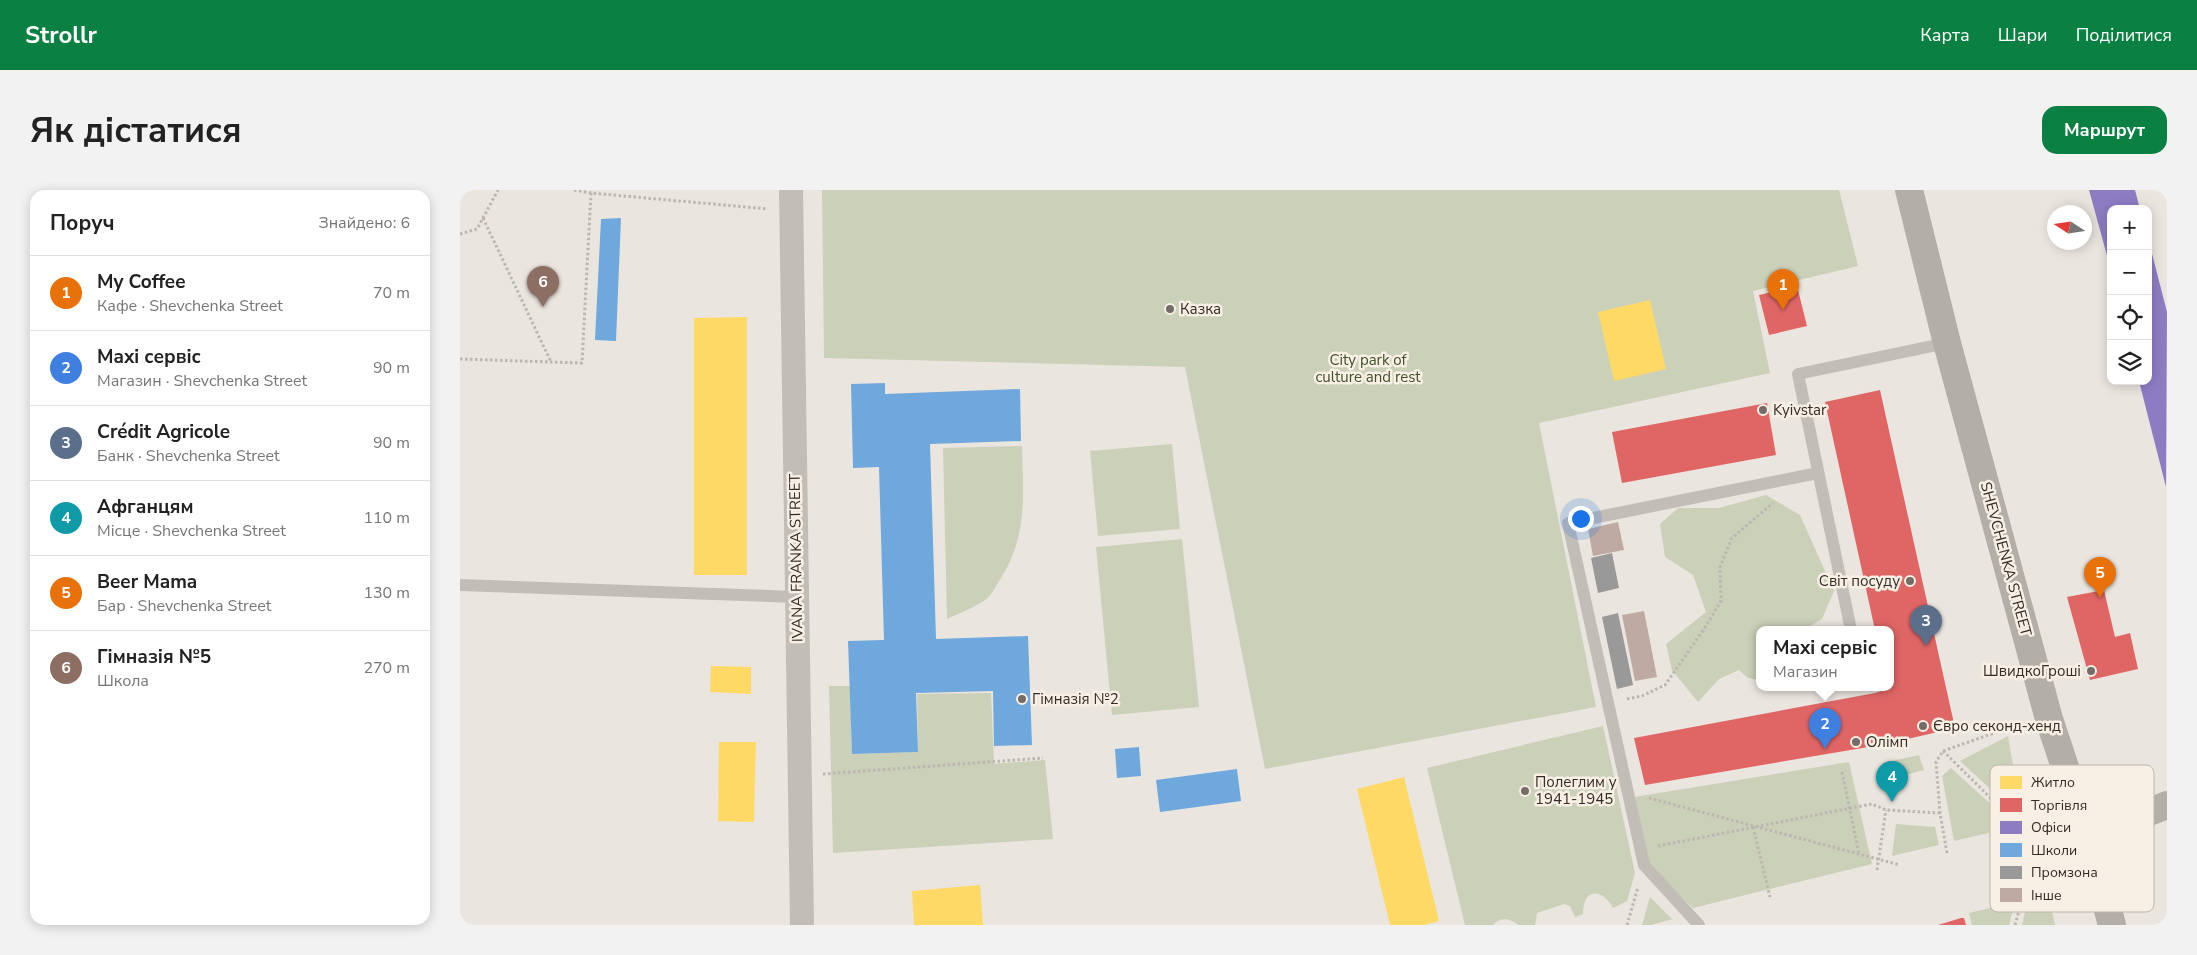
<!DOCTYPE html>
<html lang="uk">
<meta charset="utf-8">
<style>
:root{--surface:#fff;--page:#f2f2f2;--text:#222;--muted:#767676;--line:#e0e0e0;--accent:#0b8043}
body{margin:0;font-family:"Nunito Sans",sans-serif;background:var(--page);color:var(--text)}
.controls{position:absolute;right:15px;top:15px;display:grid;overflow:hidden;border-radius:10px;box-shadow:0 2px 12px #0003}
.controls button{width:45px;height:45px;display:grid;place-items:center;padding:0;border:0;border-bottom:1px solid var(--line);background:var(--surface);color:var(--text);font:25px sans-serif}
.compass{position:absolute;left:1587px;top:15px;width:45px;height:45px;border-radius:50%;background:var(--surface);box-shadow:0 2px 12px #0003;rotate:282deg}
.you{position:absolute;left:1120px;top:328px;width:18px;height:18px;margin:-12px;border:4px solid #fff;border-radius:50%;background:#1a73e8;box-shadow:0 0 0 8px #1a73e833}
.badge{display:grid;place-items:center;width:32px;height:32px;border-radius:50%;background:var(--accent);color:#fff;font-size:16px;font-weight:700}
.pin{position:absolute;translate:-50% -41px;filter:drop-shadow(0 1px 2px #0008)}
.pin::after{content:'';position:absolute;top:26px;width:18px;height:15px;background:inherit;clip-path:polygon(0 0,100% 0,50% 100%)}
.popup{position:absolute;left:1296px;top:436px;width:138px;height:65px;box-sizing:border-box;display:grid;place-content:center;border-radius:10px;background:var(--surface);filter:drop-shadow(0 1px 4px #0005);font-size:16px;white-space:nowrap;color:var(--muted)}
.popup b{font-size:19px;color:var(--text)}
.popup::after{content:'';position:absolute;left:50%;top:100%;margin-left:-10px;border:10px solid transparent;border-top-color:var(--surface)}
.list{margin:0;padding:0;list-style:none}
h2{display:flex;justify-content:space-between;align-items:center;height:65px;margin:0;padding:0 20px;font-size:21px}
h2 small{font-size:16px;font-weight:400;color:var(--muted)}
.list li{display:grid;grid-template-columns:32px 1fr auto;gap:15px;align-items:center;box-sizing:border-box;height:75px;padding:0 20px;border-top:1px solid var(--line)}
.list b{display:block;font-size:19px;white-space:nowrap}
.list p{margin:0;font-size:16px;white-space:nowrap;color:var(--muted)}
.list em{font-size:16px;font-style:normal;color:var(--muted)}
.icon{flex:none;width:28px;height:28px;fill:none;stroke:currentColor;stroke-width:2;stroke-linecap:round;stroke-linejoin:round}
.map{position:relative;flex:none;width:1707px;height:735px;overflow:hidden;border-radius:15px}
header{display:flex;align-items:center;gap:30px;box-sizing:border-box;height:70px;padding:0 25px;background:var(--accent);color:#fff}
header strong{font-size:24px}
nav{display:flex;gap:28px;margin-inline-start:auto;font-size:18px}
.intro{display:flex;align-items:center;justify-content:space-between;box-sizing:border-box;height:120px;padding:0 30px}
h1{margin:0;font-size:35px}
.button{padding:12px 22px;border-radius:15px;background:var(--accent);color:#fff;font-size:18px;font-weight:700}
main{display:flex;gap:30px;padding:0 30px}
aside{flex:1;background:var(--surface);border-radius:15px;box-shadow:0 2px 12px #0003}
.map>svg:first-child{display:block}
.green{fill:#cbd0b9}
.homes{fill:#ffd966}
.shops{fill:#e06666}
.offices{fill:#8e7cc3}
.schools{fill:#6fa8dc}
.industry{fill:#999}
.building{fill:#beaaa1}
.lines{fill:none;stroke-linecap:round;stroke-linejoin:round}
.path{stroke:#bcb6b1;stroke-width:3;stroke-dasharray:2.5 2.5;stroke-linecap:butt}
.lane{stroke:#c3bdb8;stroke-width:12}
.street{stroke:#c3bdb8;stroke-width:24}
.secondary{stroke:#b4aea9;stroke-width:28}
.poi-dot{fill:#746c67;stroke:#f8f0e5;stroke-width:2}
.labels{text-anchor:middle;stroke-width:5;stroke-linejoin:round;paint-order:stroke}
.poi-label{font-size:15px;fill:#342b27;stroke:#f8f0e5;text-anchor:start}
.park-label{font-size:15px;fill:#42512c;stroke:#f8f0e5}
.street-label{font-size:15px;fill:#342b27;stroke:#f8f0e5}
.key{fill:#f8f0e5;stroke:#bdb5ac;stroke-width:1}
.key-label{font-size:14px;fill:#342b27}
</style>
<header>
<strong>Strollr</strong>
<nav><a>Карта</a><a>Шари</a><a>Поділитися</a></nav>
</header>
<div class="intro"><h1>Як дістатися</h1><a class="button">Маршрут</a></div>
<main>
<aside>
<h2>Поруч<small>Знайдено: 6</small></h2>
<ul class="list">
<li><span class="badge" style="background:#e8710a">1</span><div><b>My Coffee</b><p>Кафе · Shevchenka Street</p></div><em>70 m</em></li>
<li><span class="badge" style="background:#3f7fe0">2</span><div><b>Maxi сервіс</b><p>Магазин · Shevchenka Street</p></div><em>90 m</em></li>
<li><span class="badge" style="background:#5c6f8a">3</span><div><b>Crédit Agricole</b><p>Банк · Shevchenka Street</p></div><em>90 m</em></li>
<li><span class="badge" style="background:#0f9aa8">4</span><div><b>Афганцям</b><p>Місце · Shevchenka Street</p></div><em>110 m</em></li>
<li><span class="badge" style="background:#e8710a">5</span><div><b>Beer Mama</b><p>Бар · Shevchenka Street</p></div><em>130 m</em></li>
<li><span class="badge" style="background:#8d6e63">6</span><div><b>Гімназія №5</b><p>Школа</p></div><em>270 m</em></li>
</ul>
</aside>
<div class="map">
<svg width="1707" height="735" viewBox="0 0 1707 735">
<rect width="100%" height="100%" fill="#ebe5df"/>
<!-- green -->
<g class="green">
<path d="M 362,0 L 1379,0 L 1398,76 L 1293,101 L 1310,183 L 1079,233 L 1136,517 L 805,579 L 725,177 L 364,168 Z"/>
<path d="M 712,254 L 720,339 L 638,346 L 630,261 Z"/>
<path d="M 562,256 C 563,305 568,345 541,388 C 536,396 532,405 525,410 C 514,418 499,423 487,429 L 483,258 Z"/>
<path d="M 1306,305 L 1340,325 L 1374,401 L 1362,429 L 1343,440 L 1300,440 L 1300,490 L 1288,488 L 1279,480 L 1259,489 L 1238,512 L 1212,480 L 1206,454 L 1246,422 L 1233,385 L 1205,367 L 1200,334 L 1218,318 L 1259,318 Z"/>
<path d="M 722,349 L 739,517 L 652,525 L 636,357 Z"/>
<path d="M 369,496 L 390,496 L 392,564 L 458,562 L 457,504 L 531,503 L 534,574 L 585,570 L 593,649 L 373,663 Z"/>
<path d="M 1143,536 L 1175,683 L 1167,711 L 1153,718 C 1141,697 1123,699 1123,724 L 1115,727 L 1110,716 L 1104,714 L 1077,723 L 1075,735 L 1058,735 C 1050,728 1041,727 1033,735 L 1005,735 L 967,578 Z"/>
<path d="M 1548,546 L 1556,592 L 1553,620 L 1500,571 Z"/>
<path d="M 1459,565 L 1464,580 L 1427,590 L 1425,588 L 1422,575 L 1423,573 Z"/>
<path d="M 1389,572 L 1412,674 L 1233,718 L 1187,674 L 1174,607 Z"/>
<path d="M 1491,578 L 1547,629 L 1537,641 L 1494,651 L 1482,586 Z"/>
<path d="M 1436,634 L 1475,637 L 1479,655 L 1432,666 Z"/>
<path d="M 1587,700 L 1595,735 L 1562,735 L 1569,705 Z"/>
<path d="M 1190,707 L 1212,729 L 1213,729 L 1191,735 L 1182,735 Z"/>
<path d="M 1555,712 L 1549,735 L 1512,735 L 1509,723 Z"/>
</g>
<!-- homes -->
<g class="homes">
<path d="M 1190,110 L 1206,179 L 1154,191 L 1138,122 Z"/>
<path d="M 287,127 L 287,385 L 234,385 L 234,128 Z"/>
<path d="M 251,476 L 291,477 L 291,504 L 250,502 Z"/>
<path d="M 259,552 L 296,552 L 294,632 L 258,631 Z"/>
<path d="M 944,587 L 979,731 L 964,735 L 930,735 L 897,599 Z"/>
<path d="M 520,695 L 523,735 L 454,735 L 452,701 Z"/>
</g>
<!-- shops -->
<g class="shops">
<path d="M 1337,96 L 1347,136 L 1309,145 L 1299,105 Z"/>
<path d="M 1420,200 L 1495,538 L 1426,554 L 1185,595 L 1174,548 L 1415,503 L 1430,498 L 1430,440 L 1415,440 L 1365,212 Z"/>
<path d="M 1307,213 L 1316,265 L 1162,293 L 1152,242 Z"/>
<path d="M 1644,400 L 1655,447 L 1670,443 L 1678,479 L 1630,490 L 1607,407 Z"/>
<path d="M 1501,728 L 1504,728 L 1506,735 L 1478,735 Z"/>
</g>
<!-- offices -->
<g class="offices">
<path d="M 1629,0 L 1675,0 L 1680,19 L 1651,19 L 1651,80 Z"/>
<path d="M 1689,52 L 1707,122 L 1706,297 L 1679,191 L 1688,191 Z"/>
</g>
<!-- schools -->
<g class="schools">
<path d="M 161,28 L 156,151 L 135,150 L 141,29 Z"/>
<path d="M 425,193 L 425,204 L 560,199 L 561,251 L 470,254 L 476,449 L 568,446 L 572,555 L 534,556 L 533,501 L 456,503 L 458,562 L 392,564 L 388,451 L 424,450 L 419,277 L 393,278 L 391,194 Z"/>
<path d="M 679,557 L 681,586 L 657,588 L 655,559 Z"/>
<path d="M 777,579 L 781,611 L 700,622 L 696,590 Z"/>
</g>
<!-- industry -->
<g class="industry">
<path d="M 1152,363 L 1159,398 L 1138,403 L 1131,368 Z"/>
<path d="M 1158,423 L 1173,495 L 1157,499 L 1142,427 Z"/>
</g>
<!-- building -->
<g class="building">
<path d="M 1158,332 L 1164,360 L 1133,366 L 1128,339 Z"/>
<path d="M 1184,421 L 1197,487 L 1175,491 L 1162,425 Z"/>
</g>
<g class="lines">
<!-- path -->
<g class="path">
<path d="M 114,0 L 131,3"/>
<path d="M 23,28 L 91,172"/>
<path d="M 0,44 L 17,39 L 38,0"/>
<path d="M 0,169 L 122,173 L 131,3 L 308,19"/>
<path d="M 1167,509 L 1182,506 L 1205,495 L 1244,439 L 1261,411 L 1260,377 L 1272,348 L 1313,313"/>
<path d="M 1483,561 L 1555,632"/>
<path d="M 1382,582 L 1399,664"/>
<path d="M 363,584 L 583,568"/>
<path d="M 1189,608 L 1440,675"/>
<path d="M 1293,637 L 1310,707"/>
<path d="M 1198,656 L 1412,614 L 1426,620 L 1480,623"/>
<path d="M 1487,663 L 1480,623 L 1476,572 L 1483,561 L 1551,537"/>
<path d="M 1417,680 L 1426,620"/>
<path d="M 1167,735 L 1178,697"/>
<path d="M 1555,735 L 1567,692"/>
</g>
<!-- lane -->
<g class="lane">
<path d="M 0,395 L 336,407"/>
<path d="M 1391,440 L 1338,184 L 1487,153"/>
<path d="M 1239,735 L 1184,675 L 1108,333 L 1358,283"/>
</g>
<!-- street -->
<path class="street" d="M 331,0 L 342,735"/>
<!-- secondary -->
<g class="secondary">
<path d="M 1449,0 L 1487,153 L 1589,529 L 1628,646 L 1652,735"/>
<path d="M 1628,646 L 1707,615"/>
</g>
</g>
<!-- markers -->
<g class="poi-dot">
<circle cx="710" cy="119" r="5"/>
<circle cx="1303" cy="220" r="5"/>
<circle cx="1450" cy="391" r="5"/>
<circle cx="1631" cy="481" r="5"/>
<circle cx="562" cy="509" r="5"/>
<circle cx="1463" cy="536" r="5"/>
<circle cx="1396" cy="552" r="5"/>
<circle cx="1065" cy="601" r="5"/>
</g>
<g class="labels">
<!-- poi labels -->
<g class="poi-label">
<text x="720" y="124">Казка</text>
<text x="1313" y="225">Kyivstar</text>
<text x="1440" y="396" text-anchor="end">Світ посуду</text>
<text x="1621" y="486" text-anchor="end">ШвидкоГроші</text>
<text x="572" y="514">Гімназія №2</text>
<text x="1473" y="541">Євро секонд-хенд</text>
<text x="1406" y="557">Олімп</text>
<text x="1075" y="597">Полеглим у<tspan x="1075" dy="17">1941-1945</tspan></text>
</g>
<!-- park labels -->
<g class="park-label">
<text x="908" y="175">City park of<tspan x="908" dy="17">culture and rest</tspan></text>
</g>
<!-- street labels -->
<g class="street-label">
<text transform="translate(336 368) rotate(-91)" y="5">IVANA FRANKA STREET</text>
<text transform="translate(1546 369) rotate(75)" y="5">SHEVCHENKA STREET</text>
</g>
</g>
<!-- legend -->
<rect x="1530" y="575" width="164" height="147" rx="8" class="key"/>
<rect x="1540" y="586" width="22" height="13" fill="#ffd966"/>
<rect x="1540" y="608" width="22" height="14" fill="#e06666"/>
<rect x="1540" y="631" width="22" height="13" fill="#8e7cc3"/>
<rect x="1540" y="653" width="22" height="14" fill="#6fa8dc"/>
<rect x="1540" y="676" width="22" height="13" fill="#999"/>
<rect x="1540" y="698" width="22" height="14" fill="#beaaa1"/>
<g class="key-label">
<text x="1571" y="597">Житло</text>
<text x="1571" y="620">Торгівля</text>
<text x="1571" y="642">Офіси</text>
<text x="1571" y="665">Школи</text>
<text x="1571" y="687">Промзона</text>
<text x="1571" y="710">Інше</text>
</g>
</svg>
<div class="controls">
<button>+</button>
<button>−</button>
<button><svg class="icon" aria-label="locate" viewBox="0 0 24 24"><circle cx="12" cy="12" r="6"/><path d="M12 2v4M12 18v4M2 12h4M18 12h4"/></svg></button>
<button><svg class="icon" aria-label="layers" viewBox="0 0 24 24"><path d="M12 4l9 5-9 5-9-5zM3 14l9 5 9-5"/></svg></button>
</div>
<svg class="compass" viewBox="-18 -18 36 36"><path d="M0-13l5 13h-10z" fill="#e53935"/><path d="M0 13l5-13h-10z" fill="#767676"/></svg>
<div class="you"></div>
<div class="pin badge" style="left:1323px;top:120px;background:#e8710a">1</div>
<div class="pin badge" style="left:1365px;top:559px;background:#3f7fe0">2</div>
<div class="popup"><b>Maxi сервіс</b>Магазин</div>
<div class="pin badge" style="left:1466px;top:456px;background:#5c6f8a">3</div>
<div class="pin badge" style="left:1432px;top:612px;background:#0f9aa8">4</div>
<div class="pin badge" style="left:1640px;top:408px;background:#e8710a">5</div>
<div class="pin badge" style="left:83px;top:117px;background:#8d6e63">6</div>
</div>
</main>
